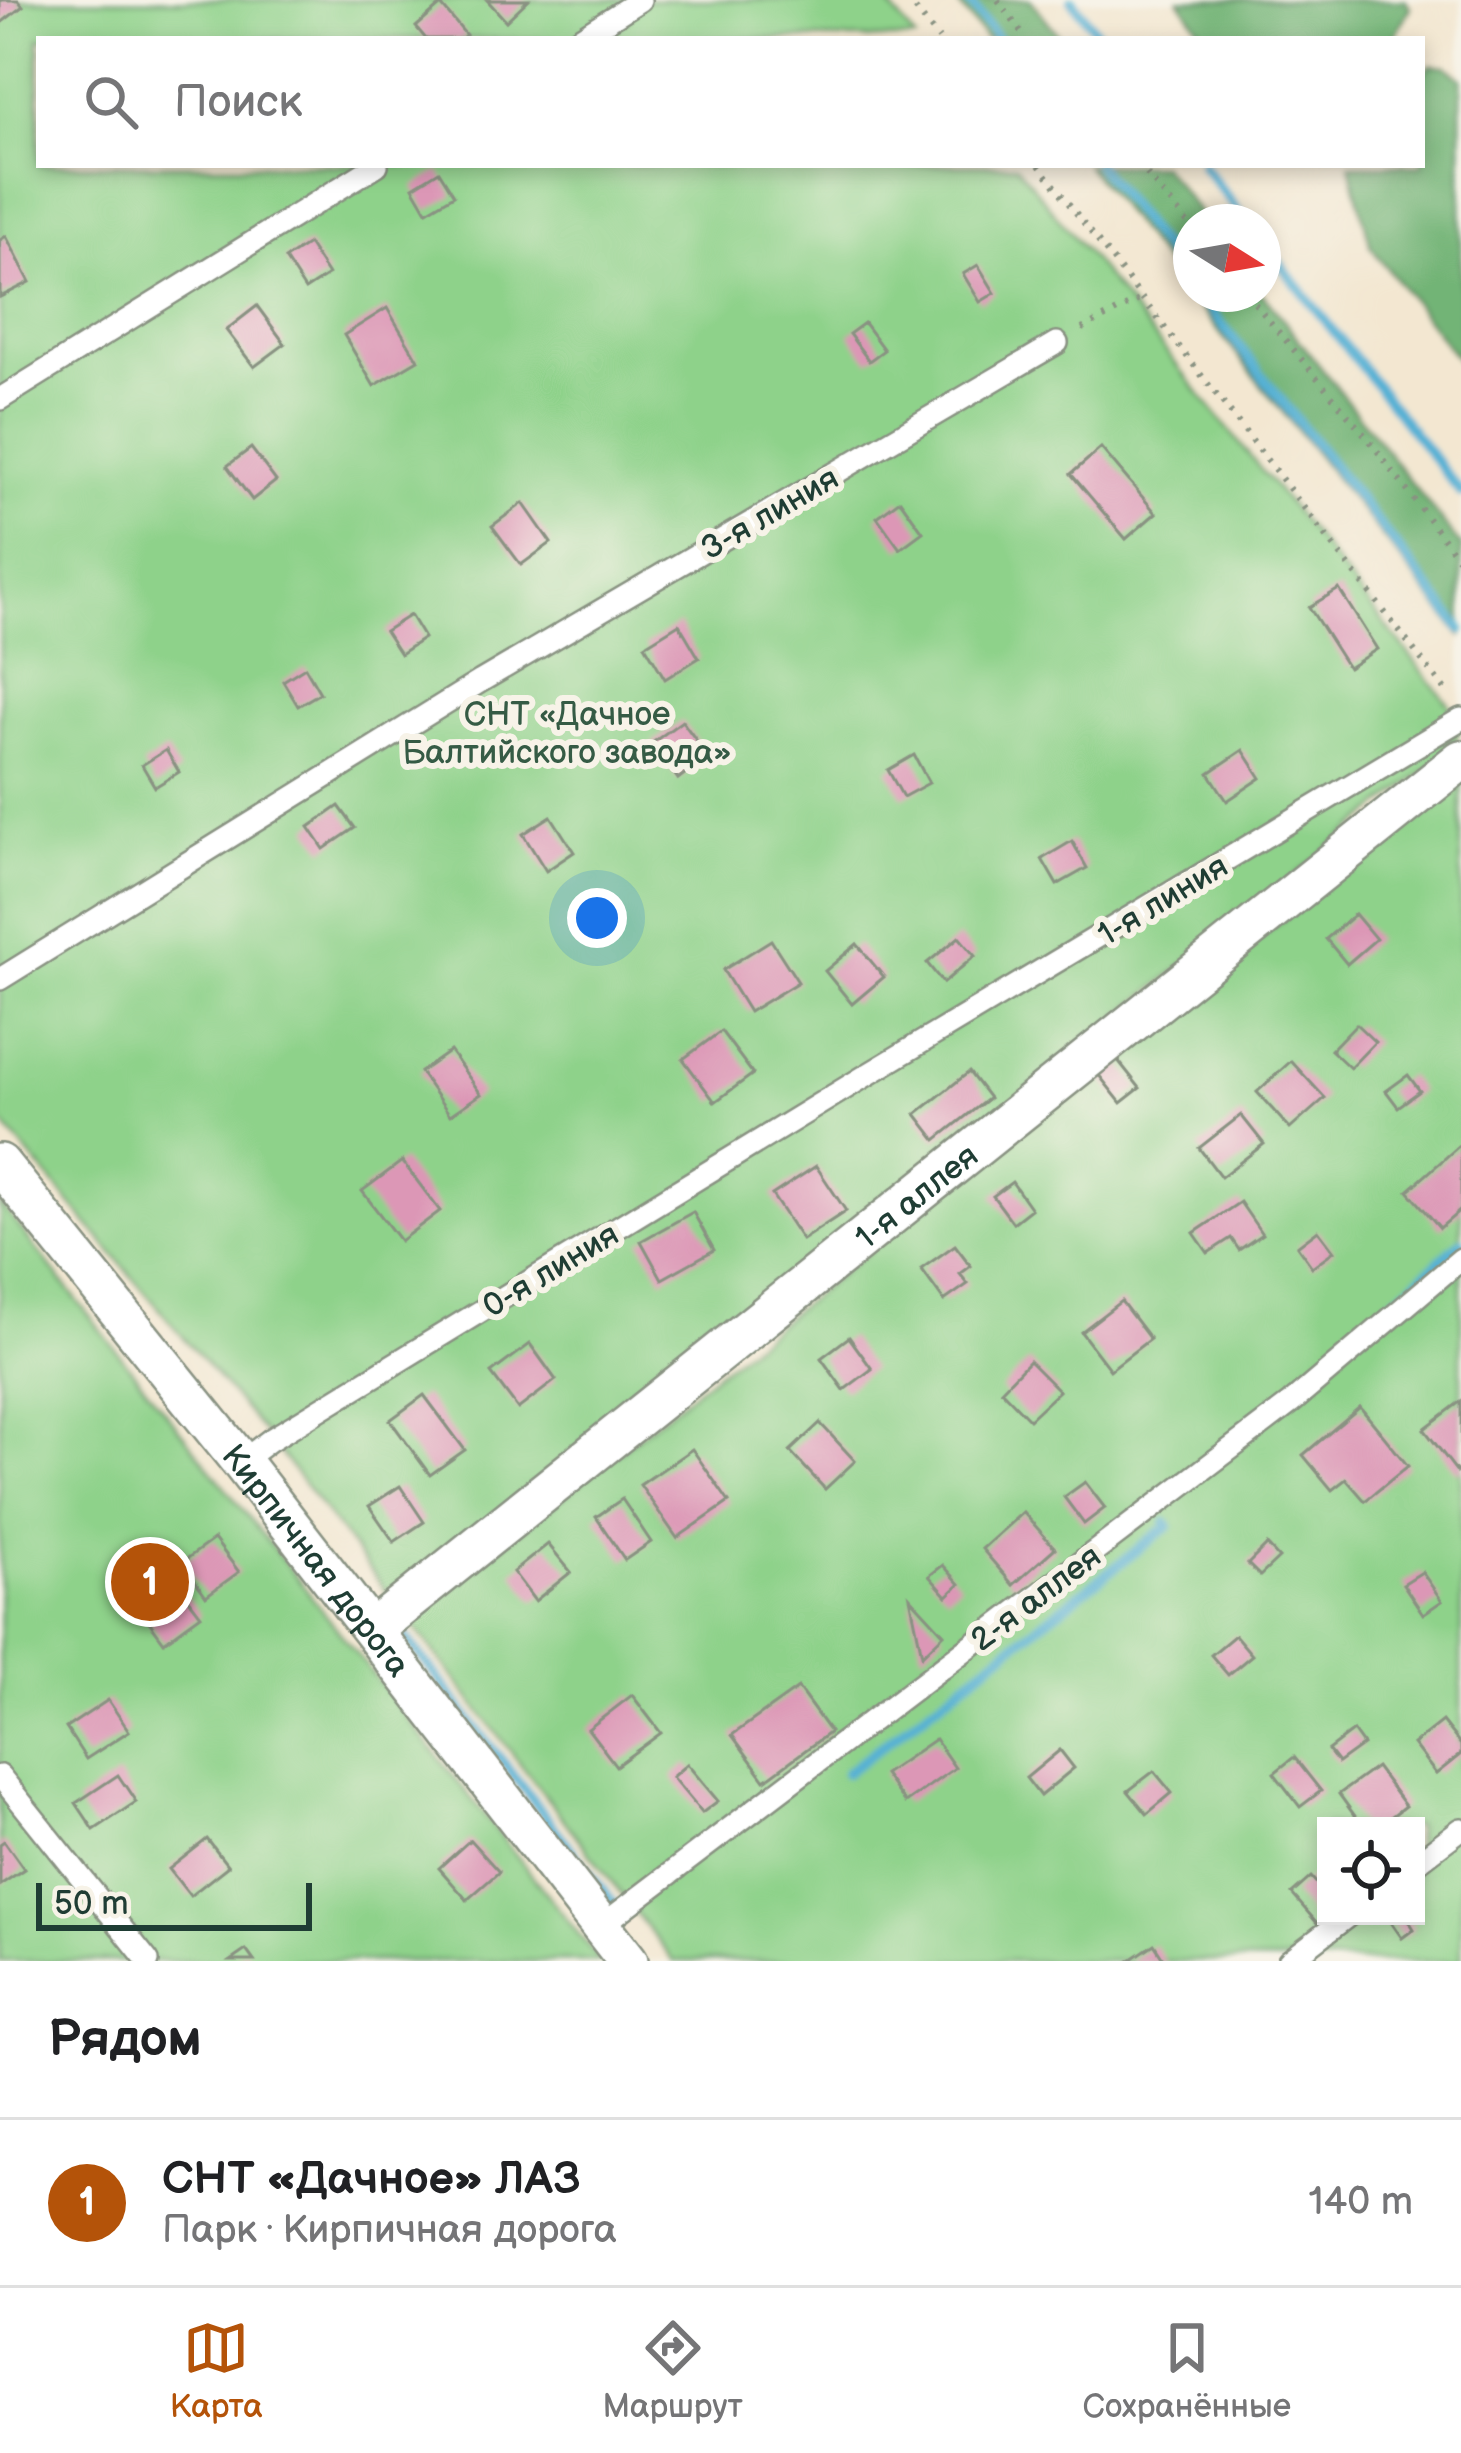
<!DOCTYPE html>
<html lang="ru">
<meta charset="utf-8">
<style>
:root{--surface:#fff;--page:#f6f6f6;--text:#202124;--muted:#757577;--line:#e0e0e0;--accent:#b45309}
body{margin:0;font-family:"Balsamiq Sans",sans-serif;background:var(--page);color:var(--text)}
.controls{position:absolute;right:36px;bottom:36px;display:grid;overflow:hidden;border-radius:0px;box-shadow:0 6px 18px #0003}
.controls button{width:108px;height:108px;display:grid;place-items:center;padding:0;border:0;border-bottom:3px solid var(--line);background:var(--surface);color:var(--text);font:60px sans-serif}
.compass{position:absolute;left:1173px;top:204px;width:108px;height:108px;border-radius:50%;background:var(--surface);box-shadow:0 6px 18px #0003;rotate:101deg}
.scale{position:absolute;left:36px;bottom:30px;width:276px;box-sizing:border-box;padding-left:12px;border:6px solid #1f3d34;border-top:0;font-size:33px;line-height:42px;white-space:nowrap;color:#1f3d34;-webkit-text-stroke:9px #f7f3e8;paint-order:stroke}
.you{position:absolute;left:597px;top:918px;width:42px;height:42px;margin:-30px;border:9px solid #fff;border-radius:50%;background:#1a73e8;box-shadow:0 0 0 18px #1a73e833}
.badge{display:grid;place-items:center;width:78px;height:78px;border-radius:50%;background:var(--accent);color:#fff;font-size:39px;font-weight:700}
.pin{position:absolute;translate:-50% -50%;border:6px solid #fff;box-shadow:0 3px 12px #0006}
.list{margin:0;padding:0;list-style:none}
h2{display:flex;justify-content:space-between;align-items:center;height:156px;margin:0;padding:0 48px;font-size:51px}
h2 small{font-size:39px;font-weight:400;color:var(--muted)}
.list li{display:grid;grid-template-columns:78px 1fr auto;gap:36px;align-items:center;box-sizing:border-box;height:168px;padding:0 48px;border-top:3px solid var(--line)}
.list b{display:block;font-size:45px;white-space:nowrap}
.list p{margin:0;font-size:39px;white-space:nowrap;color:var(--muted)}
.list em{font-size:39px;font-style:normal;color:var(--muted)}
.icon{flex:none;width:66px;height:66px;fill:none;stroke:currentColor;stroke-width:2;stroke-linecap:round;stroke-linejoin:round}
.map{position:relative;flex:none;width:1461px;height:1961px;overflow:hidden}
.search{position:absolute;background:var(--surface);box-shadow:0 6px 18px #0003;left:36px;right:36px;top:36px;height:132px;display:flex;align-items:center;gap:30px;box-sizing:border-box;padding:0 42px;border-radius:0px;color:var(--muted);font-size:45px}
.sheet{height:324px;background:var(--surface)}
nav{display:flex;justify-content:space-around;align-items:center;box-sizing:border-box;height:168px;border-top:3px solid var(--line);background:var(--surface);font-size:33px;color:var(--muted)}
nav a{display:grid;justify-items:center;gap:6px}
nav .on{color:var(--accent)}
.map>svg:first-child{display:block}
.green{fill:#8ed28a;stroke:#56885f;stroke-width:3;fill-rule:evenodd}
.forest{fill:#72b476;stroke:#487855;stroke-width:3}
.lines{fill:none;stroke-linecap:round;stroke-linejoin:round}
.stream{stroke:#56b1d4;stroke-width:10}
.building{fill:#dc97b6}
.service-casing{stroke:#899282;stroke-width:26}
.minor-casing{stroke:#899282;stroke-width:44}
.path{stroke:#899282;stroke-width:6;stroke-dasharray:3 9;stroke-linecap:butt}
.service{stroke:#fff;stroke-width:21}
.minor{stroke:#fff;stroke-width:39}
.labels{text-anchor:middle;stroke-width:12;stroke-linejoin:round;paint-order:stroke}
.street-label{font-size:33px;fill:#1f3d34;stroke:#f7f3e8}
.park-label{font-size:33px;fill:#355b45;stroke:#f7f3e8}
</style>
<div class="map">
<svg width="1461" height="1961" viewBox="0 0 1461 1961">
<rect width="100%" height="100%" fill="#f7f3e8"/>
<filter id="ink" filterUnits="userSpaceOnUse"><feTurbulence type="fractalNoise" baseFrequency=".00833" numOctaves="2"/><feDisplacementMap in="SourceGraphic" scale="24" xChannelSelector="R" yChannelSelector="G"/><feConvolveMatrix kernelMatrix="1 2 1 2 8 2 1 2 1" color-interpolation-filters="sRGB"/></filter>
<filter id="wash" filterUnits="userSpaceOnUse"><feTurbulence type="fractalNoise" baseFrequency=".004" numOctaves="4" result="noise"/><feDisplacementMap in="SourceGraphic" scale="48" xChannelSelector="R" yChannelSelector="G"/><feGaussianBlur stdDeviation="2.7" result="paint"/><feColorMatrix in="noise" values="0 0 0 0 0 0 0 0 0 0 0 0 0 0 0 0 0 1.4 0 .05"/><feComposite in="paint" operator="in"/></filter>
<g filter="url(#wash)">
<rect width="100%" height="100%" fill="#f3e7d1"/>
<!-- green -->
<g class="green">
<path d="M 0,0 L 885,0 L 916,39 L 39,39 L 39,165 L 1016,165 L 1461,719 L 1454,748 L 392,1599 L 270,1440 L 0,1120 Z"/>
<path d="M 1461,776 L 1461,1961 L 673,1961 L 409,1620 ZM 1326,1826 L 1416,1826 L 1416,1916 L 1326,1916 Z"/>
<path d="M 0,1203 L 600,1961 L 0,1961 Z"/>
</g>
<!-- forest -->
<g class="forest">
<path d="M 955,0 L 1031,0 L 1062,39 L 986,39 Z"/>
<path d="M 1179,0 L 1406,0 L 1410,7 L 1393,39 L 1208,39 Z"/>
<path d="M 1430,65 L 1447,66 L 1461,78 L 1461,364 L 1371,247 L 1350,165 L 1422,165 L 1422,75 Z"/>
<path d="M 1086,165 L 1161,165 L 1206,222 L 1191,222 L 1191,294 L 1263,294 L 1461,546 L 1461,635 Z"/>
</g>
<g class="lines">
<!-- stream -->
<g class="stream">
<path d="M 967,0 L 998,39"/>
<path d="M 1072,0 L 1102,39"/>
<path d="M 1097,165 L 1191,285"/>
<path d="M 1202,165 L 1247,222"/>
<path d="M 1263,242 L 1461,493"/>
<path d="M 1198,294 L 1461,629"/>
<path d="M 1359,1332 L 1461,1242"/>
<path d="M 397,1626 L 616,1907"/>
<path d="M 846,1773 L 1169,1526 L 1166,1523"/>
</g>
</g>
<g id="blocks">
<!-- building -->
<g class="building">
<path d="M 0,0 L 18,0 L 23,6 L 0,24 Z"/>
<path d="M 487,0 L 528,0 L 506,21 Z"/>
<path d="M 441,5 L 466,35 L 461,39 L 426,39 L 416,27 Z"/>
<path d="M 439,171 L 454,195 L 427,211 L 413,187 Z"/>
<path d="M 6,236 L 30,282 L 0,297 L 0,240 Z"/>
<path d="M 308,244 L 328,275 L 305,290 L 285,259 Z"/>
<path d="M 978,265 L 995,293 L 980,302 L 963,274 Z"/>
<path d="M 257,306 L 285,344 L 254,367 L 226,330 Z"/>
<path d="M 387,308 L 418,360 L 374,386 L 344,335 Z"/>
<path d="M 864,323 L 884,350 L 869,361 L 849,334 Z"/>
<path d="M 251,448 L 276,481 L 252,500 L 227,466 Z"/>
<path d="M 1101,448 L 1156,513 L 1126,539 L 1071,474 Z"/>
<path d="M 900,500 L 923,532 L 900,549 L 877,517 Z"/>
<path d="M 523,503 L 551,543 L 521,565 L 492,526 Z"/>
<path d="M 1339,589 L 1377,649 L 1348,668 L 1309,607 Z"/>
<path d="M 410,615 L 424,638 L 400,654 L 385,631 Z"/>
<path d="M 679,624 L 699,658 L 665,679 L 645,645 Z"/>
<path d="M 305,667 L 320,693 L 298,706 L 283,681 Z"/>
<path d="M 682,721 L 708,756 L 678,779 L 652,743 Z"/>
<path d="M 166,750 L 179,772 L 155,787 L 142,765 Z"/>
<path d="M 1243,750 L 1261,778 L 1227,801 L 1209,773 Z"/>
<path d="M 914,755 L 929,783 L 903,797 L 888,770 Z"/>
<path d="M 339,806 L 355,828 L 324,849 L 309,827 Z"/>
<path d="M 551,816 L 574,852 L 546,871 L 523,834 Z"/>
<path d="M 1072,841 L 1087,868 L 1057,885 L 1042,859 Z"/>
<path d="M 1355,914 L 1376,939 L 1347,964 L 1326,939 Z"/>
<path d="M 959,937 L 975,956 L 943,983 L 927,963 Z"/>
<path d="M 771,940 L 798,982 L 749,1012 L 723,970 Z"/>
<path d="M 857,944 L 884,977 L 852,1004 L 825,971 Z"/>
<path d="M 1356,1024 L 1375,1042 L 1350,1068 L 1331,1050 Z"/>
<path d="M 721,1031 L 753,1074 L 715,1102 L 683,1059 Z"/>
<path d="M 450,1051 L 481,1094 L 450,1115 L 420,1072 Z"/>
<path d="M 1117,1059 L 1140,1088 L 1121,1103 L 1098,1074 Z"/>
<path d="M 1291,1061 L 1325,1098 L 1290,1129 L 1257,1092 Z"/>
<path d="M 969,1072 L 989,1098 L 936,1140 L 916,1114 Z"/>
<path d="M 1408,1075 L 1420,1091 L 1398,1107 L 1386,1091 Z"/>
<path d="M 1241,1115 L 1264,1144 L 1221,1177 L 1199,1148 Z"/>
<path d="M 1461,1144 L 1461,1210 L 1440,1228 L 1408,1191 Z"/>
<path d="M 402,1161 L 440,1211 L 400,1241 L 362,1191 Z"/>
<path d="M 816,1166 L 846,1211 L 802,1240 L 772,1195 Z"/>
<path d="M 1012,1182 L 1031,1209 L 1013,1223 L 993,1196 Z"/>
<path d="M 1240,1202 L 1262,1234 L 1239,1250 L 1231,1238 L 1208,1253 L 1194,1233 Z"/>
<path d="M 693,1212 L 714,1250 L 662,1279 L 641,1241 Z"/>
<path d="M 1318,1230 L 1334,1251 L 1312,1267 L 1297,1246 Z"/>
<path d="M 955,1245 L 971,1266 L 960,1274 L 968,1284 L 944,1301 L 921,1269 Z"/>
<path d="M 1121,1301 L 1150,1339 L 1110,1370 L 1081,1332 Z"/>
<path d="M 849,1337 L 872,1369 L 844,1390 L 821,1358 Z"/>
<path d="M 530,1344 L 556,1380 L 518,1409 L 491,1373 Z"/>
<path d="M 1029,1361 L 1059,1391 L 1029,1419 L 1001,1390 Z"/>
<path d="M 424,1395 L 465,1450 L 430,1475 L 390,1420 Z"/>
<path d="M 1461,1401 L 1461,1469 L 1457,1472 L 1424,1429 Z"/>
<path d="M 1360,1407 L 1408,1466 L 1365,1501 L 1346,1479 L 1332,1490 L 1303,1455 Z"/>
<path d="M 820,1423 L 855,1461 L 825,1489 L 790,1451 Z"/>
<path d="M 692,1449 L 729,1502 L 677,1538 L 640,1485 Z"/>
<path d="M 1085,1482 L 1105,1508 L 1084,1524 L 1064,1497 Z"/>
<path d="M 400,1486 L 424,1522 L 394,1542 L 369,1506 Z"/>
<path d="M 622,1499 L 651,1542 L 625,1560 L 596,1517 Z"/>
<path d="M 1023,1512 L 1055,1548 L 1013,1585 L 982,1549 Z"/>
<path d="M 214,1539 L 239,1572 L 206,1596 L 182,1562 Z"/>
<path d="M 548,1544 L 571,1572 L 535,1601 L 513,1572 Z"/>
<path d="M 1267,1545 L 1279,1558 L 1260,1576 L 1248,1564 Z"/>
<path d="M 943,1565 L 960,1584 L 947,1596 L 929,1576 Z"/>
<path d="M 1422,1572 L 1442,1601 L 1423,1614 L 1403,1584 Z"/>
<path d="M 172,1577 L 201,1615 L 164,1642 L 136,1604 Z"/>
<path d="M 910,1597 L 944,1634 L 922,1655 Z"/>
<path d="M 1235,1635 L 1252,1655 L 1228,1675 L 1211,1655 Z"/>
<path d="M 798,1688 L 830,1732 L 765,1780 L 732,1735 Z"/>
<path d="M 632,1695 L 661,1733 L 616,1766 L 588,1729 Z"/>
<path d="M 108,1700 L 129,1731 L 86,1759 L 66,1728 Z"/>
<path d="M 1442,1721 L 1461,1745 L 1461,1754 L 1436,1774 L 1413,1744 Z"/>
<path d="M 1353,1731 L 1363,1745 L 1338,1763 L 1328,1750 Z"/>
<path d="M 935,1739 L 955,1768 L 905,1803 L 884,1774 Z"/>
<path d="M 1060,1750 L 1074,1768 L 1040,1796 L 1026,1778 Z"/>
<path d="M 1294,1757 L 1321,1791 L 1300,1807 L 1274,1773 Z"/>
<path d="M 687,1764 L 718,1801 L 702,1813 L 672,1777 Z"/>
<path d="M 1376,1767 L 1405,1806 L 1379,1826 L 1362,1826 L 1339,1794 Z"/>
<path d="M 1154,1771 L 1172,1793 L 1147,1814 L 1128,1791 Z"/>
<path d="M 118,1775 L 136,1802 L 94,1830 L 76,1803 Z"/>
<path d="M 207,1839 L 228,1866 L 190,1896 L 169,1869 Z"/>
<path d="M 470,1840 L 499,1872 L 467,1900 L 439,1868 Z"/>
<path d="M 4,1841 L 24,1869 L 0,1885 L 0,1844 Z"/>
<path d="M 1311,1877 L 1326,1894 L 1326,1916 L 1317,1923 L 1292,1894 Z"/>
<path d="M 1399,1916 L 1406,1916 L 1414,1929 L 1402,1938 L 1391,1922 Z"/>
<path d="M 1154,1944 L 1165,1961 L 1129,1961 Z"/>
<path d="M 246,1950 L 254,1961 L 230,1961 Z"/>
</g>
</g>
</g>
<g filter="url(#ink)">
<use href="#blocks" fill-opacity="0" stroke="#899282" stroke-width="3"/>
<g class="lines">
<defs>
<g id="service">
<path d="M 578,39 L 640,0"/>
<path d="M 0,399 L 377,165"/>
<path d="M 0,979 L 481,681 L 1057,343"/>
<path d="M 241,1462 L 270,1440 L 862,1078 L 1461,719"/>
<path d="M 0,1776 L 148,1961"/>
<path d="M 1416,1863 L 1461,1829"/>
<path d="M 601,1926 L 1291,1403 L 1461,1259"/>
<path d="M 1289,1961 L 1348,1916"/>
</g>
<g id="minor">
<path id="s1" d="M 0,1164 L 241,1462 L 628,1961"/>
<path id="s2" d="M 372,1630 L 1461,760"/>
</g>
</defs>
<!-- service casing -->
<use href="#service" class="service-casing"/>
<!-- minor casing -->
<use href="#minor" class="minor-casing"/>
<!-- path -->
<g class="path">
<path d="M 908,0 L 939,39"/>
<path d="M 998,0 L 1026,39"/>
<path d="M 1039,165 L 1448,694"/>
<path d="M 1139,165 L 1191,227"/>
<path d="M 1247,294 L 1369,440 L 1461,562"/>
<path d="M 1082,329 L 1143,298"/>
</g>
<!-- service -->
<use href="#service" class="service"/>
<!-- minor -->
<use href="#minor" class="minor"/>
</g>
</g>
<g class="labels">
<!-- street labels -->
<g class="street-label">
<text transform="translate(769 512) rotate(-30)" y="12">3-я линия</text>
<text transform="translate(1162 899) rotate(-31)" y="12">1-я линия</text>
<text dy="12" stroke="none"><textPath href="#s2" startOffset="696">1-я аллея</textPath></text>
<text transform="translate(550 1269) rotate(-31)" y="12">0-я линия</text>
<text dy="12" stroke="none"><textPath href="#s1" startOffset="507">Кирпичная дорога</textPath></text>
<text transform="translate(1035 1597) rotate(-37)" y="12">2-я аллея</text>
</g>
<!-- park labels -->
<g class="park-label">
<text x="567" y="725">СНТ «Дачное<tspan x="567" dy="38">Балтийского завода»</tspan></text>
</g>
</g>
</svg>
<div class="controls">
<button><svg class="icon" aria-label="locate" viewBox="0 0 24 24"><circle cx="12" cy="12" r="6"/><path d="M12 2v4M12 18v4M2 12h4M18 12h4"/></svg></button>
</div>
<svg class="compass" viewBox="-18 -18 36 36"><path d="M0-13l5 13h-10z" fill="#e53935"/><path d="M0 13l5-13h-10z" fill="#757577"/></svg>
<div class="scale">50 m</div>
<div class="you"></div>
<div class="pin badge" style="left:150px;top:1582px">1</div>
<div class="search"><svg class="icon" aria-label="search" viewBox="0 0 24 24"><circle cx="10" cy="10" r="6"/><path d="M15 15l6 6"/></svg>Поиск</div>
</div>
<section class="sheet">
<h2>Рядом<small></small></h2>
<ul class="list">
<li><span class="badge">1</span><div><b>СНТ «Дачное» ЛАЗ</b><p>Парк · Кирпичная дорога</p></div><em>140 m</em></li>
</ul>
</section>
<nav>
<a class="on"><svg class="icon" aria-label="map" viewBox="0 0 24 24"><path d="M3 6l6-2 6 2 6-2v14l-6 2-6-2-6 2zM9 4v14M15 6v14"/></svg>Карта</a>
<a><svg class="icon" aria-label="directions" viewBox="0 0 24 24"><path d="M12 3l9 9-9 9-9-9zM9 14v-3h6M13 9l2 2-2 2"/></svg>Маршрут</a>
<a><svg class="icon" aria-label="saved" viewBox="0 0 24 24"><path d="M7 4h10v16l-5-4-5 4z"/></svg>Сохранённые</a>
</nav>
